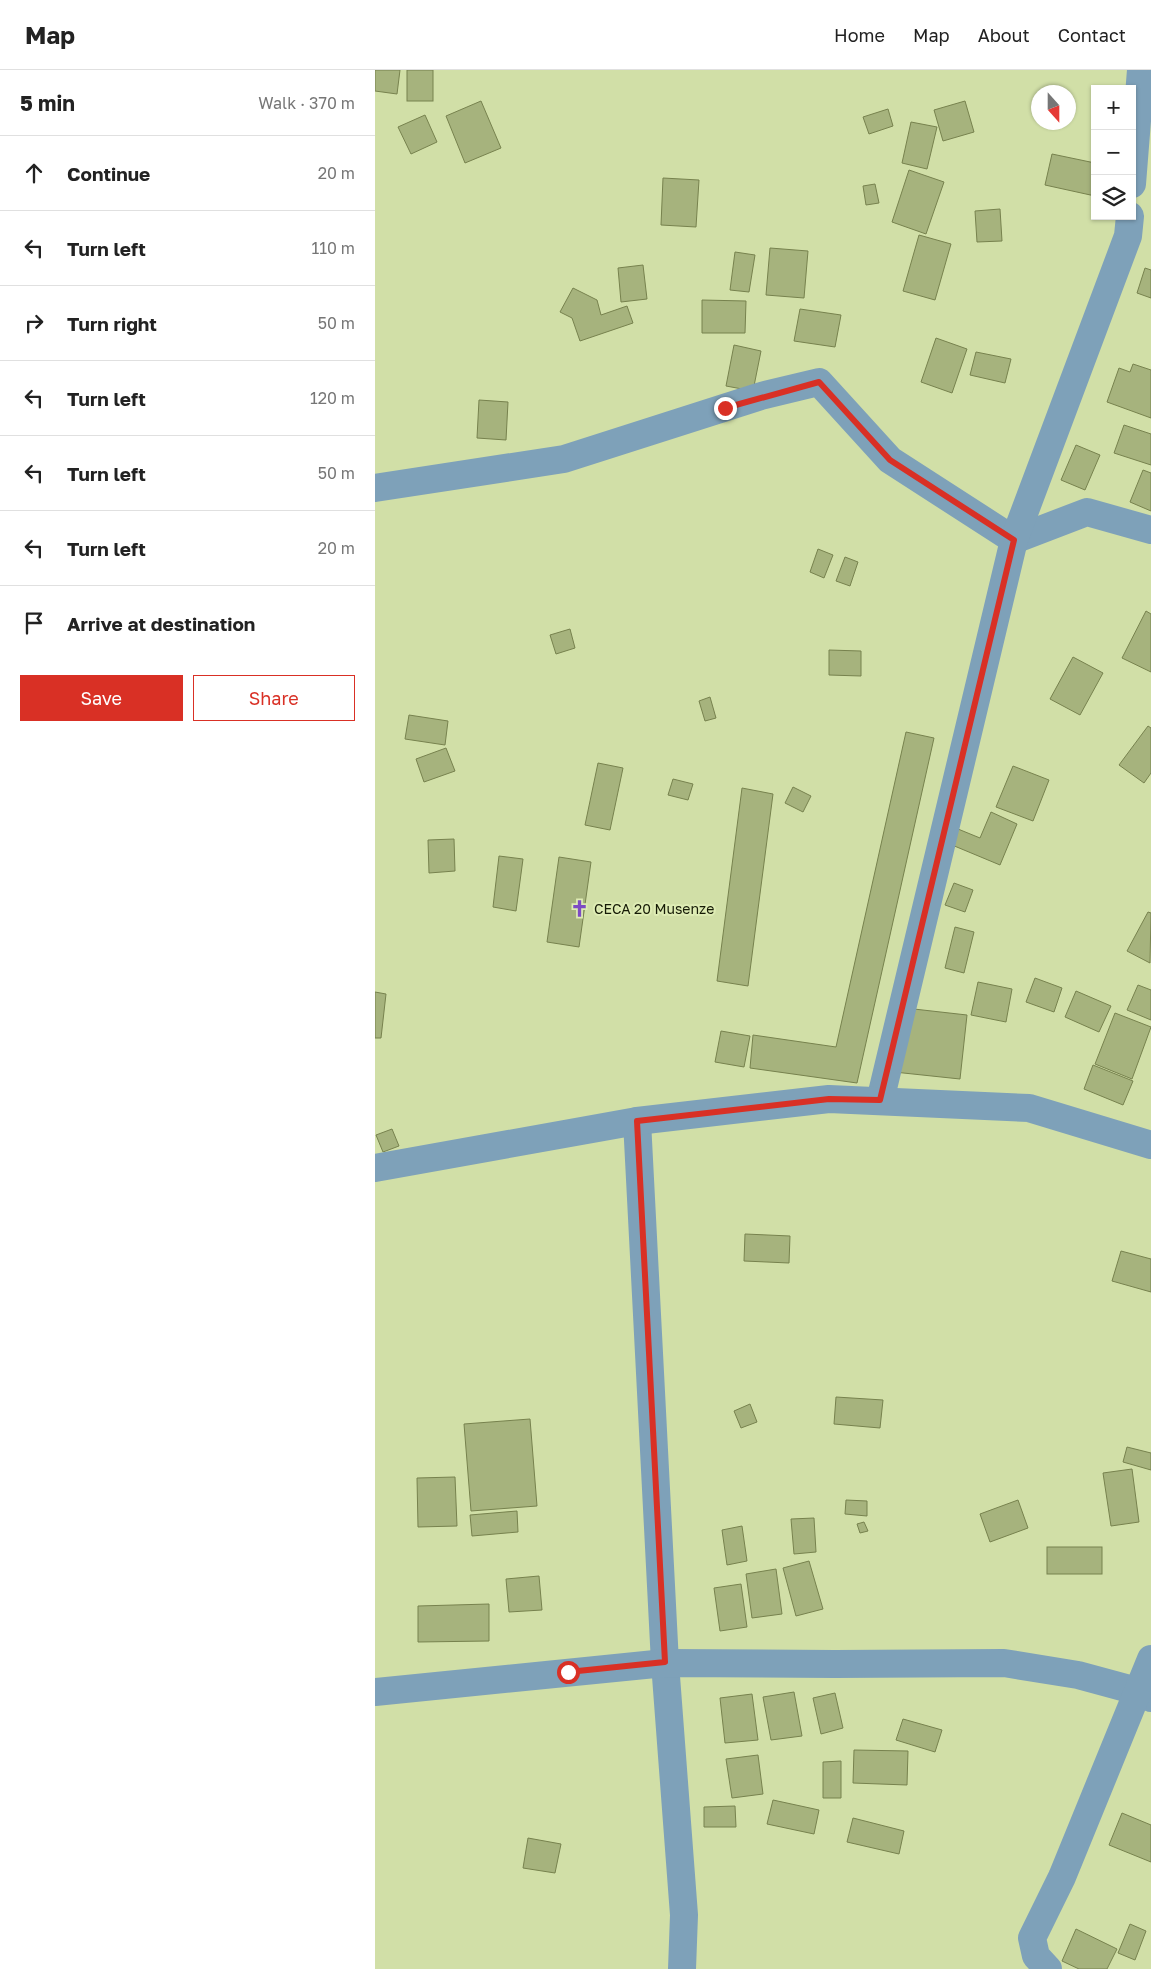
<!DOCTYPE html>
<meta charset="utf-8">
<style>
:root{--surface:#fff;--page:#f2f2f2;--text:#222;--muted:#767676;--line:#e0e0e0;--accent:#d93025}
body{margin:0;font-family:"Golos Text",sans-serif;background:var(--page);color:var(--text)}
.controls{position:absolute;right:15px;top:15px;display:grid;overflow:hidden;border-radius:0px;box-shadow:0 1px 4px #0004}
.controls button{width:45px;height:45px;display:grid;place-items:center;padding:0;border:0;border-bottom:1px solid var(--line);background:var(--surface);color:var(--text);font:25px sans-serif}
.compass{position:absolute;left:656px;top:15px;width:45px;height:45px;border-radius:50%;background:var(--surface);box-shadow:0 1px 4px #0004;rotate:159deg}
.stop{position:absolute;width:15px;height:15px;margin:-11px;border:4px solid #d93025;border-radius:50%;background:#fff}
.stop.end{background:#d93025;border-color:#fff;box-shadow:0 1px 5px #0008}
.list{margin:0;padding:0;list-style:none}
h2{display:flex;justify-content:space-between;align-items:center;height:65px;margin:0;padding:0 20px;font-size:21px}
h2 small{font-size:16px;font-weight:400;color:var(--muted)}
.list li{display:grid;grid-template-columns:32px 1fr auto;gap:15px;align-items:center;box-sizing:border-box;height:75px;padding:0 20px;border-top:1px solid var(--line)}
.list b{display:block;font-size:19px;white-space:nowrap}
.list em{font-size:16px;font-style:normal;color:var(--muted)}
.actions{display:flex;gap:10px;padding:15px 20px}
.actions a{flex:1;padding:11px 0;border:1px solid var(--accent);border-radius:0px;text-align:center;font-size:18px;color:var(--accent)}
.actions .main{background:var(--accent);color:#fff}
.icon{flex:none;width:28px;height:28px;fill:none;stroke:currentColor;stroke-width:2;stroke-linecap:round;stroke-linejoin:round}
.map{position:relative;flex:none;width:776px;height:1899px;overflow:hidden}
header{display:flex;align-items:center;gap:30px;box-sizing:border-box;height:70px;padding:0 25px;background:var(--surface);border-bottom:1px solid var(--line)}
header strong{font-size:24px}
nav{display:flex;gap:28px;margin-inline-start:auto;font-size:18px}
main{display:flex}
aside{flex:1;background:var(--surface)}
.map>svg:first-child{display:block}
.building{fill:#a6b37d;stroke:#77824e}
.lines{fill:none;stroke-linecap:round;stroke-linejoin:round}
.minor{stroke:#7ea1b9;stroke-width:28}
.route{stroke:#d93025;stroke-width:6}
.labels{text-anchor:middle;stroke-width:4;stroke-linejoin:round;paint-order:stroke}
.poi-label{font-size:14px;fill:#161b06;stroke:#deecb4;text-anchor:start}
</style>
<header>
<strong>Map</strong>
<nav><a>Home</a><a>Map</a><a>About</a><a>Contact</a></nav>
</header>
<main>
<aside>
<h2>5 min<small>Walk · 370 m</small></h2>
<ul class="list">
<li><svg class="icon" aria-label="ahead" viewBox="0 0 24 24"><path d="M12 20V5M6 11l6-6 6 6"/></svg><div><b>Continue</b></div><em>20 m</em></li>
<li><svg class="icon" aria-label="left" viewBox="0 0 24 24"><path d="M17 20v-9H6M10 6l-5 5 5 5"/></svg><div><b>Turn left</b></div><em>110 m</em></li>
<li><svg class="icon" aria-label="right" viewBox="0 0 24 24"><path d="M7 20v-9h11M14 6l5 5-5 5"/></svg><div><b>Turn right</b></div><em>50 m</em></li>
<li><svg class="icon" aria-label="left" viewBox="0 0 24 24"><path d="M17 20v-9H6M10 6l-5 5 5 5"/></svg><div><b>Turn left</b></div><em>120 m</em></li>
<li><svg class="icon" aria-label="left" viewBox="0 0 24 24"><path d="M17 20v-9H6M10 6l-5 5 5 5"/></svg><div><b>Turn left</b></div><em>50 m</em></li>
<li><svg class="icon" aria-label="left" viewBox="0 0 24 24"><path d="M17 20v-9H6M10 6l-5 5 5 5"/></svg><div><b>Turn left</b></div><em>20 m</em></li>
<li><svg class="icon" aria-label="arrive" viewBox="0 0 24 24"><path d="M6 21V4h12l-3 4 3 4H6"/></svg><div><b>Arrive at destination</b></div></li>
</ul>
<div class="actions"><a class="main">Save</a><a>Share</a></div>
</aside>
<div class="map">
<svg width="776" height="1899" viewBox="0 0 776 1899">
<rect width="100%" height="100%" fill="#d1dfa7"/>
<!-- building -->
<g class="building">
<path d="M 0,0 L 25,0 L 22,24 L 0,21 Z"/>
<rect x="32" y="0" width="26" height="31"/>
<path d="M 106,31 L 126,78 L 90,93 L 71,46 Z"/>
<path d="M 590,31 L 599,62 L 568,71 L 559,40 Z"/>
<path d="M 513,39 L 518,56 L 494,64 L 488,47 Z"/>
<path d="M 50,45 L 62,72 L 36,84 L 23,57 Z"/>
<path d="M 536,52 L 562,57 L 552,99 L 527,93 Z"/>
<path d="M 677,84 L 720,93 L 720,126 L 670,115 Z"/>
<path d="M 534,100 L 569,112 L 551,164 L 517,152 Z"/>
<path d="M 288,108 L 324,110 L 321,157 L 286,155 Z"/>
<path d="M 500,114 L 504,133 L 491,135 L 488,116 Z"/>
<path d="M 625,139 L 627,171 L 602,172 L 600,141 Z"/>
<path d="M 544,165 L 576,174 L 560,230 L 528,221 Z"/>
<path d="M 395,178 L 433,181 L 429,228 L 391,225 Z"/>
<path d="M 360,182 L 380,185 L 374,222 L 355,220 Z"/>
<path d="M 268,195 L 272,229 L 246,232 L 243,198 Z"/>
<path d="M 770,198 L 776,200 L 776,228 L 762,223 Z"/>
<path d="M 198,218 L 222,230 L 226,245 L 252,236 L 258,253 L 205,271 L 197,248 L 185,242 Z"/>
<path d="M 327,230 L 371,231 L 370,263 L 327,263 Z"/>
<path d="M 425,239 L 466,245 L 460,277 L 419,271 Z"/>
<path d="M 561,268 L 592,279 L 577,323 L 546,312 Z"/>
<path d="M 359,275 L 386,281 L 378,321 L 351,316 Z"/>
<path d="M 601,282 L 636,289 L 630,313 L 595,305 Z"/>
<path d="M 758,294 L 776,300 L 776,348 L 732,332 L 744,298 L 755,302 Z"/>
<path d="M 104,330 L 133,332 L 131,370 L 102,368 Z"/>
<path d="M 749,355 L 776,364 L 776,395 L 739,383 Z"/>
<path d="M 701,375 L 725,385 L 710,420 L 686,410 Z"/>
<path d="M 768,400 L 776,403 L 776,441 L 755,432 Z"/>
<path d="M 443,479 L 458,485 L 449,508 L 435,502 Z"/>
<path d="M 470,487 L 483,492 L 475,516 L 461,511 Z"/>
<path d="M 771,541 L 776,544 L 776,602 L 747,588 Z"/>
<path d="M 195,559 L 200,578 L 181,584 L 175,565 Z"/>
<path d="M 454,580 L 486,581 L 486,606 L 454,605 Z"/>
<path d="M 698,587 L 728,603 L 705,645 L 675,629 Z"/>
<path d="M 335,627 L 341,648 L 330,651 L 324,631 Z"/>
<path d="M 34,645 L 73,651 L 70,675 L 30,669 Z"/>
<path d="M 773,656 L 776,658 L 776,703 L 769,713 L 744,695 Z"/>
<path d="M 531,662 L 559,668 L 482,1013 L 375,998 L 378,965 L 461,977 Z"/>
<path d="M 71,678 L 80,701 L 49,712 L 41,689 Z"/>
<path d="M 223,693 L 248,698 L 235,760 L 210,755 Z"/>
<path d="M 638,696 L 674,710 L 658,751 L 621,737 Z"/>
<path d="M 298,709 L 318,714 L 313,730 L 293,725 Z"/>
<path d="M 418,717 L 436,726 L 428,742 L 410,733 Z"/>
<path d="M 367,718 L 398,724 L 373,916 L 342,911 Z"/>
<path d="M 616,742 L 642,754 L 625,795 L 577,775 L 583,759 L 605,768 Z"/>
<path d="M 79,769 L 80,801 L 54,803 L 53,770 Z"/>
<path d="M 124,786 L 148,789 L 141,841 L 118,837 Z"/>
<path d="M 184,787 L 216,792 L 204,877 L 172,872 Z"/>
<path d="M 579,813 L 598,820 L 590,842 L 570,835 Z"/>
<path d="M 773,842 L 776,843 L 775,893 L 752,881 Z"/>
<path d="M 580,857 L 599,862 L 589,903 L 570,898 Z"/>
<path d="M 660,908 L 687,918 L 679,942 L 651,932 Z"/>
<path d="M 603,912 L 637,919 L 631,952 L 596,945 Z"/>
<path d="M 763,915 L 776,920 L 776,950 L 752,940 Z"/>
<path d="M 701,921 L 736,936 L 724,962 L 690,947 Z"/>
<path d="M 0,922 L 11,924 L 6,968 L 0,968 Z"/>
<path d="M 530,938 L 592,945 L 585,1009 L 519,1002 Z"/>
<path d="M 740,943 L 776,957 L 757,1009 L 720,994 Z"/>
<path d="M 346,961 L 375,966 L 369,997 L 340,992 Z"/>
<path d="M 718,995 L 758,1011 L 748,1035 L 709,1019 Z"/>
<path d="M 17,1059 L 24,1076 L 8,1082 L 1,1065 Z"/>
<path d="M 370,1164 L 415,1166 L 414,1193 L 369,1191 Z"/>
<path d="M 746,1181 L 776,1189 L 776,1222 L 737,1211 Z"/>
<path d="M 461,1327 L 508,1330 L 505,1358 L 459,1354 Z"/>
<path d="M 375,1334 L 382,1352 L 366,1358 L 359,1341 Z"/>
<path d="M 155,1349 L 162,1436 L 96,1441 L 89,1354 Z"/>
<path d="M 752,1377 L 776,1383 L 776,1400 L 748,1392 Z"/>
<path d="M 757,1399 L 764,1452 L 736,1456 L 728,1403 Z"/>
<path d="M 80,1407 L 82,1456 L 43,1457 L 42,1408 Z"/>
<path d="M 471,1430 L 492,1431 L 492,1446 L 470,1444 Z"/>
<path d="M 643,1430 L 653,1458 L 615,1472 L 605,1444 Z"/>
<path d="M 142,1441 L 143,1462 L 97,1466 L 95,1445 Z"/>
<path d="M 439,1448 L 441,1482 L 419,1484 L 416,1449 Z"/>
<path d="M 489,1452 L 493,1461 L 485,1463 L 482,1454 Z"/>
<path d="M 367,1456 L 372,1491 L 352,1495 L 347,1460 Z"/>
<rect x="672" y="1477" width="55" height="27"/>
<path d="M 434,1491 L 448,1539 L 421,1546 L 408,1498 Z"/>
<path d="M 401,1499 L 407,1544 L 377,1548 L 371,1504 Z"/>
<path d="M 164,1506 L 167,1540 L 134,1542 L 131,1509 Z"/>
<path d="M 366,1514 L 372,1557 L 345,1561 L 339,1518 Z"/>
<path d="M 114,1534 L 114,1571 L 43,1572 L 43,1536 Z"/>
<path d="M 419,1622 L 427,1666 L 396,1670 L 388,1627 Z"/>
<path d="M 460,1623 L 468,1658 L 446,1664 L 438,1628 Z"/>
<path d="M 377,1624 L 383,1670 L 350,1673 L 345,1628 Z"/>
<path d="M 528,1649 L 567,1660 L 560,1682 L 521,1670 Z"/>
<path d="M 479,1680 L 533,1681 L 532,1715 L 478,1713 Z"/>
<path d="M 383,1685 L 388,1724 L 357,1728 L 351,1689 Z"/>
<path d="M 466,1691 L 466,1728 L 448,1728 L 448,1692 Z"/>
<path d="M 398,1730 L 444,1740 L 439,1764 L 392,1754 Z"/>
<path d="M 360,1736 L 361,1757 L 329,1757 L 329,1737 Z"/>
<path d="M 747,1743 L 776,1755 L 776,1792 L 734,1775 Z"/>
<path d="M 478,1748 L 529,1761 L 524,1784 L 472,1772 Z"/>
<path d="M 153,1768 L 186,1774 L 180,1803 L 148,1798 Z"/>
<path d="M 755,1854 L 771,1861 L 760,1890 L 743,1883 Z"/>
<path d="M 701,1859 L 742,1879 L 732,1899 L 704,1899 L 687,1891 Z"/>
</g>
<g class="lines">
<!-- minor -->
<g class="minor">
<path d="M 757,114 L 766,0"/>
<path d="M 0,418 L 189,389 L 386,326 L 444,312 L 515,390 L 639,470 L 712,442 L 776,460"/>
<path d="M 505,1031 L 639,470 L 753,166 L 755,146"/>
<path d="M 262,1051 L 290,1593 L 309,1845 L 307,1899"/>
<path d="M 0,1098 L 262,1051 L 454,1029 L 654,1038 L 776,1075"/>
<path d="M 0,1622 L 290,1593 L 460,1594 L 629,1593 L 703,1605 L 762,1621 L 776,1628"/>
<path d="M 673,1899 L 661,1886 L 657,1868 L 687,1807 L 776,1589"/>
</g>
</g>
<g class="lines">
<!-- route -->
<path class="route" d="M 193,1602 L 290,1592 L 262,1051 L 454,1029 L 505,1030 L 639,470 L 515,390 L 444,312 L 350,338"/>
</g>
<!-- icons -->
<defs>
<symbol id="church-bare" viewBox="-9 -9 18 18"><path d="M-1.2-6h2.4v3.5h3.3v2.4h-3.3V6h-2.4V-.1h-3.3v-2.4h3.3Z" fill="#7d4bc3" stroke="#deecb4" stroke-width="2.5" paint-order="stroke"/></symbol>
</defs>
<g fill-rule="evenodd">
<use href="#church-bare" x="192" y="826" width="25" height="25"/>
</g>
<g class="labels">
<!-- poi labels -->
<g class="poi-label">
<text x="219" y="844">CECA 20 Musenze</text>
</g>
</g>
</svg>
<div class="controls">
<button>+</button>
<button>−</button>
<button><svg class="icon" aria-label="layers" viewBox="0 0 24 24"><path d="M12 4l9 5-9 5-9-5zM3 14l9 5 9-5"/></svg></button>
</div>
<svg class="compass" viewBox="-18 -18 36 36"><path d="M0-13l5 13h-10z" fill="#e53935"/><path d="M0 13l5-13h-10z" fill="#767676"/></svg>
<div class="stop" style="left:193px;top:1602px"></div>
<div class="stop end" style="left:350px;top:338px"></div>
</div>
</main>
